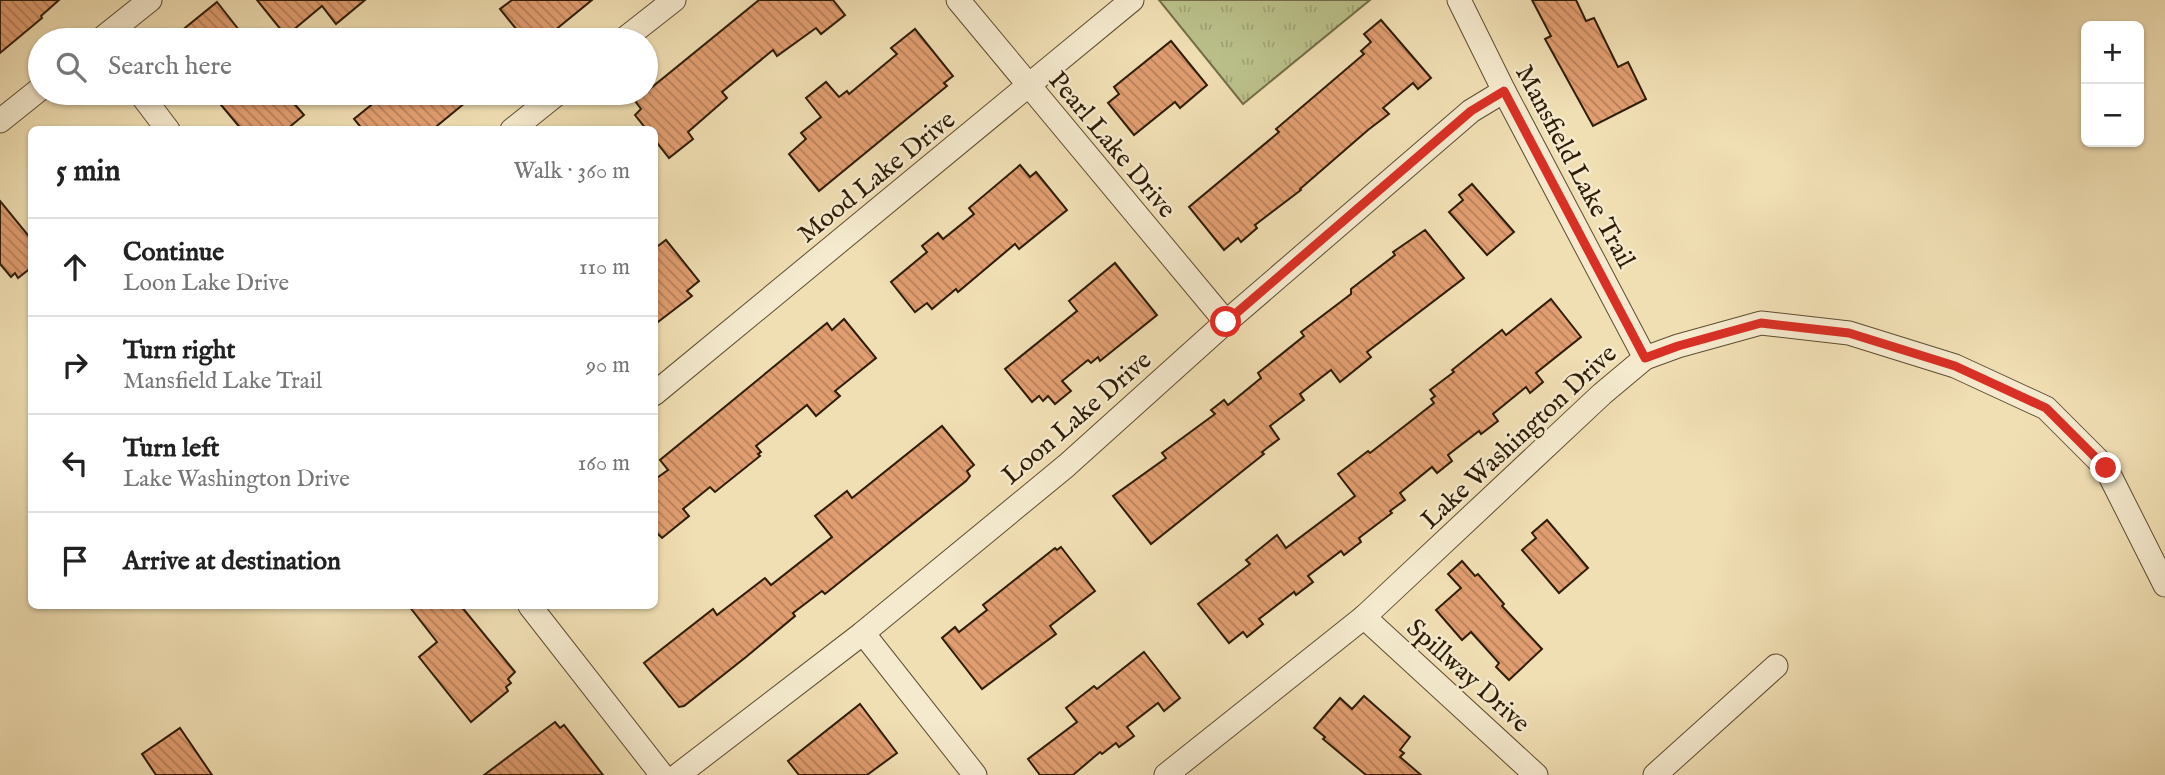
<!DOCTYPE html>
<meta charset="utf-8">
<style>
:root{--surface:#fff;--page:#f6f6f6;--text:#222;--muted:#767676;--line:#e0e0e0}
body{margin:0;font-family:"IM FELL English",serif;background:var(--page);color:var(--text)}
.controls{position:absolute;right:21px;top:21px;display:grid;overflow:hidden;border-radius:10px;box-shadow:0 2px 5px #0004}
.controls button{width:63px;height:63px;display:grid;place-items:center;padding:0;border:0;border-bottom:2px solid var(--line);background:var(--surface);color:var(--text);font:35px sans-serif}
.stop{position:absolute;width:21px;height:21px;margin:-16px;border:5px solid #d93025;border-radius:50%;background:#fff}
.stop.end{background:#d93025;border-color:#fff;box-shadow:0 2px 7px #0008}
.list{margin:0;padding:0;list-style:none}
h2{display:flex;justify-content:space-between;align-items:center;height:91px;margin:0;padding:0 28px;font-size:30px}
h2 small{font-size:23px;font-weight:400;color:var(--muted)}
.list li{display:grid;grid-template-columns:46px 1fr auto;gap:21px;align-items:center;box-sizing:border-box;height:98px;padding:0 28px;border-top:2px solid var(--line)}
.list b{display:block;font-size:26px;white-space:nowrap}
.list p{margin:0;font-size:23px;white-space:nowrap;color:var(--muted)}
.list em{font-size:23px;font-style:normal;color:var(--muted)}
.icon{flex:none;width:38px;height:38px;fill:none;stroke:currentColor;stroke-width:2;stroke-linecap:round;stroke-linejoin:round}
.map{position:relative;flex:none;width:2165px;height:775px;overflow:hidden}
.search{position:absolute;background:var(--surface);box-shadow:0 2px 5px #0004;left:28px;top:28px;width:630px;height:77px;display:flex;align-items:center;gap:18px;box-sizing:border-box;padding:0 24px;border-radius:38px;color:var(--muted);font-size:26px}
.panel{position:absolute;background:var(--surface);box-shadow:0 2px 5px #0004;left:28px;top:126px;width:630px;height:483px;border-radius:10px}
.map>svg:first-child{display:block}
.grass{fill:url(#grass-tufts);stroke:#746e48;stroke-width:2}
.building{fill:url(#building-back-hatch);stroke:#2e1c06;stroke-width:2}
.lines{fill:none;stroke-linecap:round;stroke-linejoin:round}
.street-casing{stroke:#5e4d31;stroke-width:25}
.street{stroke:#f5eace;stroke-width:23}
.route{stroke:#d93025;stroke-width:9}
.labels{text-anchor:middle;stroke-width:5;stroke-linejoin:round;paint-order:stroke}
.street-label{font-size:26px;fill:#2e1c06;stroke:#f5eace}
</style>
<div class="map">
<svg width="2165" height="775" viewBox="0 0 2165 775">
<defs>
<pattern id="grass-tufts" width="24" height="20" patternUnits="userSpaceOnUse" patternTransform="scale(1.75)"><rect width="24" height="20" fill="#bbc18b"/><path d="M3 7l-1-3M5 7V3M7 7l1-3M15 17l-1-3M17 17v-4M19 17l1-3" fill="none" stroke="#a1a576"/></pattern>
<pattern id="building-back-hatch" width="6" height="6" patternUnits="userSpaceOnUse" patternTransform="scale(1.75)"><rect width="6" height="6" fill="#e19e70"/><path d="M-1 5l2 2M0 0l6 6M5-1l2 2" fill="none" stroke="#b7805a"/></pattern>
</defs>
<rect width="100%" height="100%" fill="#f0dfb3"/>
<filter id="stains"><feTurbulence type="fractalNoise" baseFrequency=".00286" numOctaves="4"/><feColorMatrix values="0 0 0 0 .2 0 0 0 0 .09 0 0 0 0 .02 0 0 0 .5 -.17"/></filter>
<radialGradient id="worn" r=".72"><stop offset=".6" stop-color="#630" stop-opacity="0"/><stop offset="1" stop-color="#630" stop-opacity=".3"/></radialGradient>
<!-- grass -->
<path class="grass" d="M 1159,0 L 1370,0 L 1243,104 Z"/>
<!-- building -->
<g class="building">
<path d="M 0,0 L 59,0 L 41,16 L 42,18 L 0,53 Z"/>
<path d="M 257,0 L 365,0 L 336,24 L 322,6 L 286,36 Z"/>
<path d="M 512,0 L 592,0 L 543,40 L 525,40 L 500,9 Z"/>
<path d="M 759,0 L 833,0 L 845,15 L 821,34 L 816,28 L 777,56 L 773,50 L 722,92 L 727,98 L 688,132 L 693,139 L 669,158 L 654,139 L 654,130 L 647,130 L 635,115 L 641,109 L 635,101 Z"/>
<path d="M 1532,0 L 1576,0 L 1586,21 L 1594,18 L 1618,67 L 1628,62 L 1646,99 L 1593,126 L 1545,39 L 1551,36 Z"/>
<path d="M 217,2 L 239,30 L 227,40 L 170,40 Z"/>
<path d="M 1381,20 L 1431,78 L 1418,89 L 1413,83 L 1383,108 L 1389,114 L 1368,130 L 1300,189 L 1301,190 L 1255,225 L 1257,228 L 1241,242 L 1238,238 L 1224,250 L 1189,207 L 1279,132 L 1276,129 L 1364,54 L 1361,51 L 1371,42 L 1364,34 Z"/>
<path d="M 915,29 L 953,76 L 944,83 L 947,86 L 819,191 L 789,154 L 806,139 L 801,133 L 821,117 L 806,98 L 826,82 L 839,97 L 847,91 L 849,94 L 897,54 L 891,48 Z"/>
<path d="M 1171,41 L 1207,85 L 1180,108 L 1175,102 L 1134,135 L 1108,103 L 1119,94 L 1114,87 Z"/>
<path d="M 211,93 L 285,93 L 304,115 L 286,130 L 242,130 Z"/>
<path d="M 386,93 L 477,93 L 432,130 L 363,130 L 354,119 Z"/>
<path d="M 1020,165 L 1030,177 L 1036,172 L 1067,210 L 1019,249 L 1015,244 L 958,292 L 956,289 L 932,309 L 927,303 L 915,312 L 891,282 L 927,252 L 922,246 L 938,233 L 943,239 L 974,214 L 969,208 Z"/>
<path d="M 1472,184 L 1514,232 L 1487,255 L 1449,212 L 1463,200 L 1459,195 Z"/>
<path d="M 0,201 L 32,240 L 32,267 L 18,278 L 15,273 L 11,277 L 0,264 Z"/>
<path d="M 1425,230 L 1464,278 L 1367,352 L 1371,357 L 1340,382 L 1331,370 L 1300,394 L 1304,400 L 1270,426 L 1279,439 L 1262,452 L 1264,454 L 1151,544 L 1113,496 L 1166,458 L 1162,453 L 1215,414 L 1211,410 L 1224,400 L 1228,405 L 1261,378 L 1258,373 L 1304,336 L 1301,332 L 1351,294 L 1351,289 L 1395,255 L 1393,252 Z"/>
<path d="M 666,240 L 699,281 L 687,291 L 692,296 L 654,325 L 654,249 Z"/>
<path d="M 1115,263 L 1157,315 L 1100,361 L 1098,357 L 1091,363 L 1088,360 L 1062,381 L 1071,391 L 1055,404 L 1048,396 L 1043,401 L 1039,396 L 1032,402 L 1005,369 L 1077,311 L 1069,301 Z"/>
<path d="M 1551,299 L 1581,337 L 1536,373 L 1543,382 L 1530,393 L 1526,387 L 1493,414 L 1498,421 L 1481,434 L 1479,431 L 1448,455 L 1452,461 L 1437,473 L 1432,467 L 1400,493 L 1405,500 L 1390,511 L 1392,513 L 1359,538 L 1361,542 L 1344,555 L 1341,551 L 1308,576 L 1313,582 L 1296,595 L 1294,592 L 1259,619 L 1263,624 L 1247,637 L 1243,632 L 1229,643 L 1198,604 L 1250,564 L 1246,560 L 1277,535 L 1286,548 L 1355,496 L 1338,474 L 1368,451 L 1370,453 L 1434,403 L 1431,399 L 1435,396 L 1430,390 L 1454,372 L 1452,370 L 1502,330 L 1506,335 Z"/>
<path d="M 844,319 L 876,358 L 835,391 L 840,396 L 816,416 L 807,405 L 756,446 L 761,452 L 758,454 L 760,456 L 715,492 L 710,487 L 683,509 L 689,516 L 662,538 L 654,530 L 654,480 L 668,470 L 660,460 L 827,323 L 832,330 Z"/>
<path d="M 942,426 L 974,465 L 967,471 L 970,476 L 966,481 L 825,594 L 822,591 L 793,613 L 795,616 L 746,657 L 684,706 L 679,707 L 644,663 L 713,609 L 717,615 L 765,578 L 771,585 L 832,537 L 815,516 L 847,491 L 852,498 Z"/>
<path d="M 1547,520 L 1588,568 L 1559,593 L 1522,550 L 1536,538 L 1532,533 Z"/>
<path d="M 1061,547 L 1095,591 L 1050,626 L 1056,634 L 982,689 L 942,638 L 955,627 L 959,632 L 987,610 L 983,605 L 1055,548 L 1057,550 Z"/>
<path d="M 1462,561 L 1475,576 L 1478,574 L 1504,604 L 1502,606 L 1542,649 L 1509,680 L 1496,667 L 1499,663 L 1471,632 L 1462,640 L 1436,610 L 1461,588 L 1448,574 Z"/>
<path d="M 409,606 L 461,606 L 515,672 L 508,679 L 511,683 L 506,687 L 508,691 L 471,722 L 419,657 L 437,642 Z"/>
<path d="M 1144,652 L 1180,698 L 1164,711 L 1158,703 L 1127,727 L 1134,736 L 1119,747 L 1116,743 L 1102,754 L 1100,752 L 1073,775 L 1040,775 L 1028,759 L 1077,722 L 1066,708 L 1094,686 L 1097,689 Z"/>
<path d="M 1364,696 L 1410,737 L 1400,750 L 1404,753 L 1400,757 L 1421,775 L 1366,775 L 1323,739 L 1325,737 L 1314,728 L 1340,698 L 1352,709 Z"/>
<path d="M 860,704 L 897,753 L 867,775 L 799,775 L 788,761 Z"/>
<path d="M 555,722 L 560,728 L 564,725 L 603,775 L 484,775 Z"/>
<path d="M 180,728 L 212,775 L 156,775 L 142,754 Z"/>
</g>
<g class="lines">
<defs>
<g id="street">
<path d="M 958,0 L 1226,322"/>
<path d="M 1459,0 L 1504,91 L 1645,358"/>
<path d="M 100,40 L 150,0"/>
<path d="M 623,40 L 674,0"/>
<path d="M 140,93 L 168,130"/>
<path d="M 0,121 L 40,89"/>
<path d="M 512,130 L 558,93"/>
<path d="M 654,394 L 1132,0"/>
<path d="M 530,606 L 662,775"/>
<path d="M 1364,617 L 1536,775"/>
<path d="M 863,633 L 975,775"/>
<path d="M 678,775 L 863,633 L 1066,466 L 1226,322 L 1471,111 L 1504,91"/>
<path d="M 1166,775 L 1364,617 L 1602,394 L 1645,358 L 1678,346 L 1761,323 L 1849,333 L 1955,366 L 2046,408 L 2106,468 L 2165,585"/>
<path d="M 1655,775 L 1776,666"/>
</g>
</defs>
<!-- street casing -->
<use href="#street" class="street-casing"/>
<!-- street -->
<use href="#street" class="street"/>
</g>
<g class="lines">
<!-- route -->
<path class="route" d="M 1226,322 L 1471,111 L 1504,91 L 1645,358 L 1678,346 L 1761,323 L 1849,333 L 1955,366 L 2046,408 L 2106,468"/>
</g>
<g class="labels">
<!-- street labels -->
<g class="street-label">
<text transform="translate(1113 144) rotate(50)" y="9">Pearl Lake Drive</text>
<text transform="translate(1576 166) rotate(62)" y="9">Mansfield Lake Trail</text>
<text transform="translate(876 176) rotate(-39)" y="9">Mood Lake Drive</text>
<text transform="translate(1076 417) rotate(-41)" y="9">Loon Lake Drive</text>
<text transform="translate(1518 436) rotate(-43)" y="9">Lake Washington Drive</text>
<text transform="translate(1469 675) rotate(42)" y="9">Spillway Drive</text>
</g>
</g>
<rect width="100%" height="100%" filter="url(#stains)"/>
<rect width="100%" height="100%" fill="url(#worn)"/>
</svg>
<div class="controls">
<button>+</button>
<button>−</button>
</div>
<div class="stop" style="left:1226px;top:322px"></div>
<div class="stop end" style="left:2106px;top:468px"></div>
<div class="search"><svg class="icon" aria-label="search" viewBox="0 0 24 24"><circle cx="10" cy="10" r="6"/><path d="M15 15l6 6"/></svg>Search here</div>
<section class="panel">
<h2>5 min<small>Walk · 360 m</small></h2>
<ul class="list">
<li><svg class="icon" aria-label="ahead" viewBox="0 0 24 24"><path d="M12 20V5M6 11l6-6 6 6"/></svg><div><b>Continue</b><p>Loon Lake Drive</p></div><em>110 m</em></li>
<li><svg class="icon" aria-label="right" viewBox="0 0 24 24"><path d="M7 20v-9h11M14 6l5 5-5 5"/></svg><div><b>Turn right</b><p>Mansfield Lake Trail</p></div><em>90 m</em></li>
<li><svg class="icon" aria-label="left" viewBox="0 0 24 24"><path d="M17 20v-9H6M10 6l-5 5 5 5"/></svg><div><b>Turn left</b><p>Lake Washington Drive</p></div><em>160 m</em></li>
<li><svg class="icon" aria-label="arrive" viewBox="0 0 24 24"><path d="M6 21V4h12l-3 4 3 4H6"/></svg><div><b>Arrive at destination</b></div></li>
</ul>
</section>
</div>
